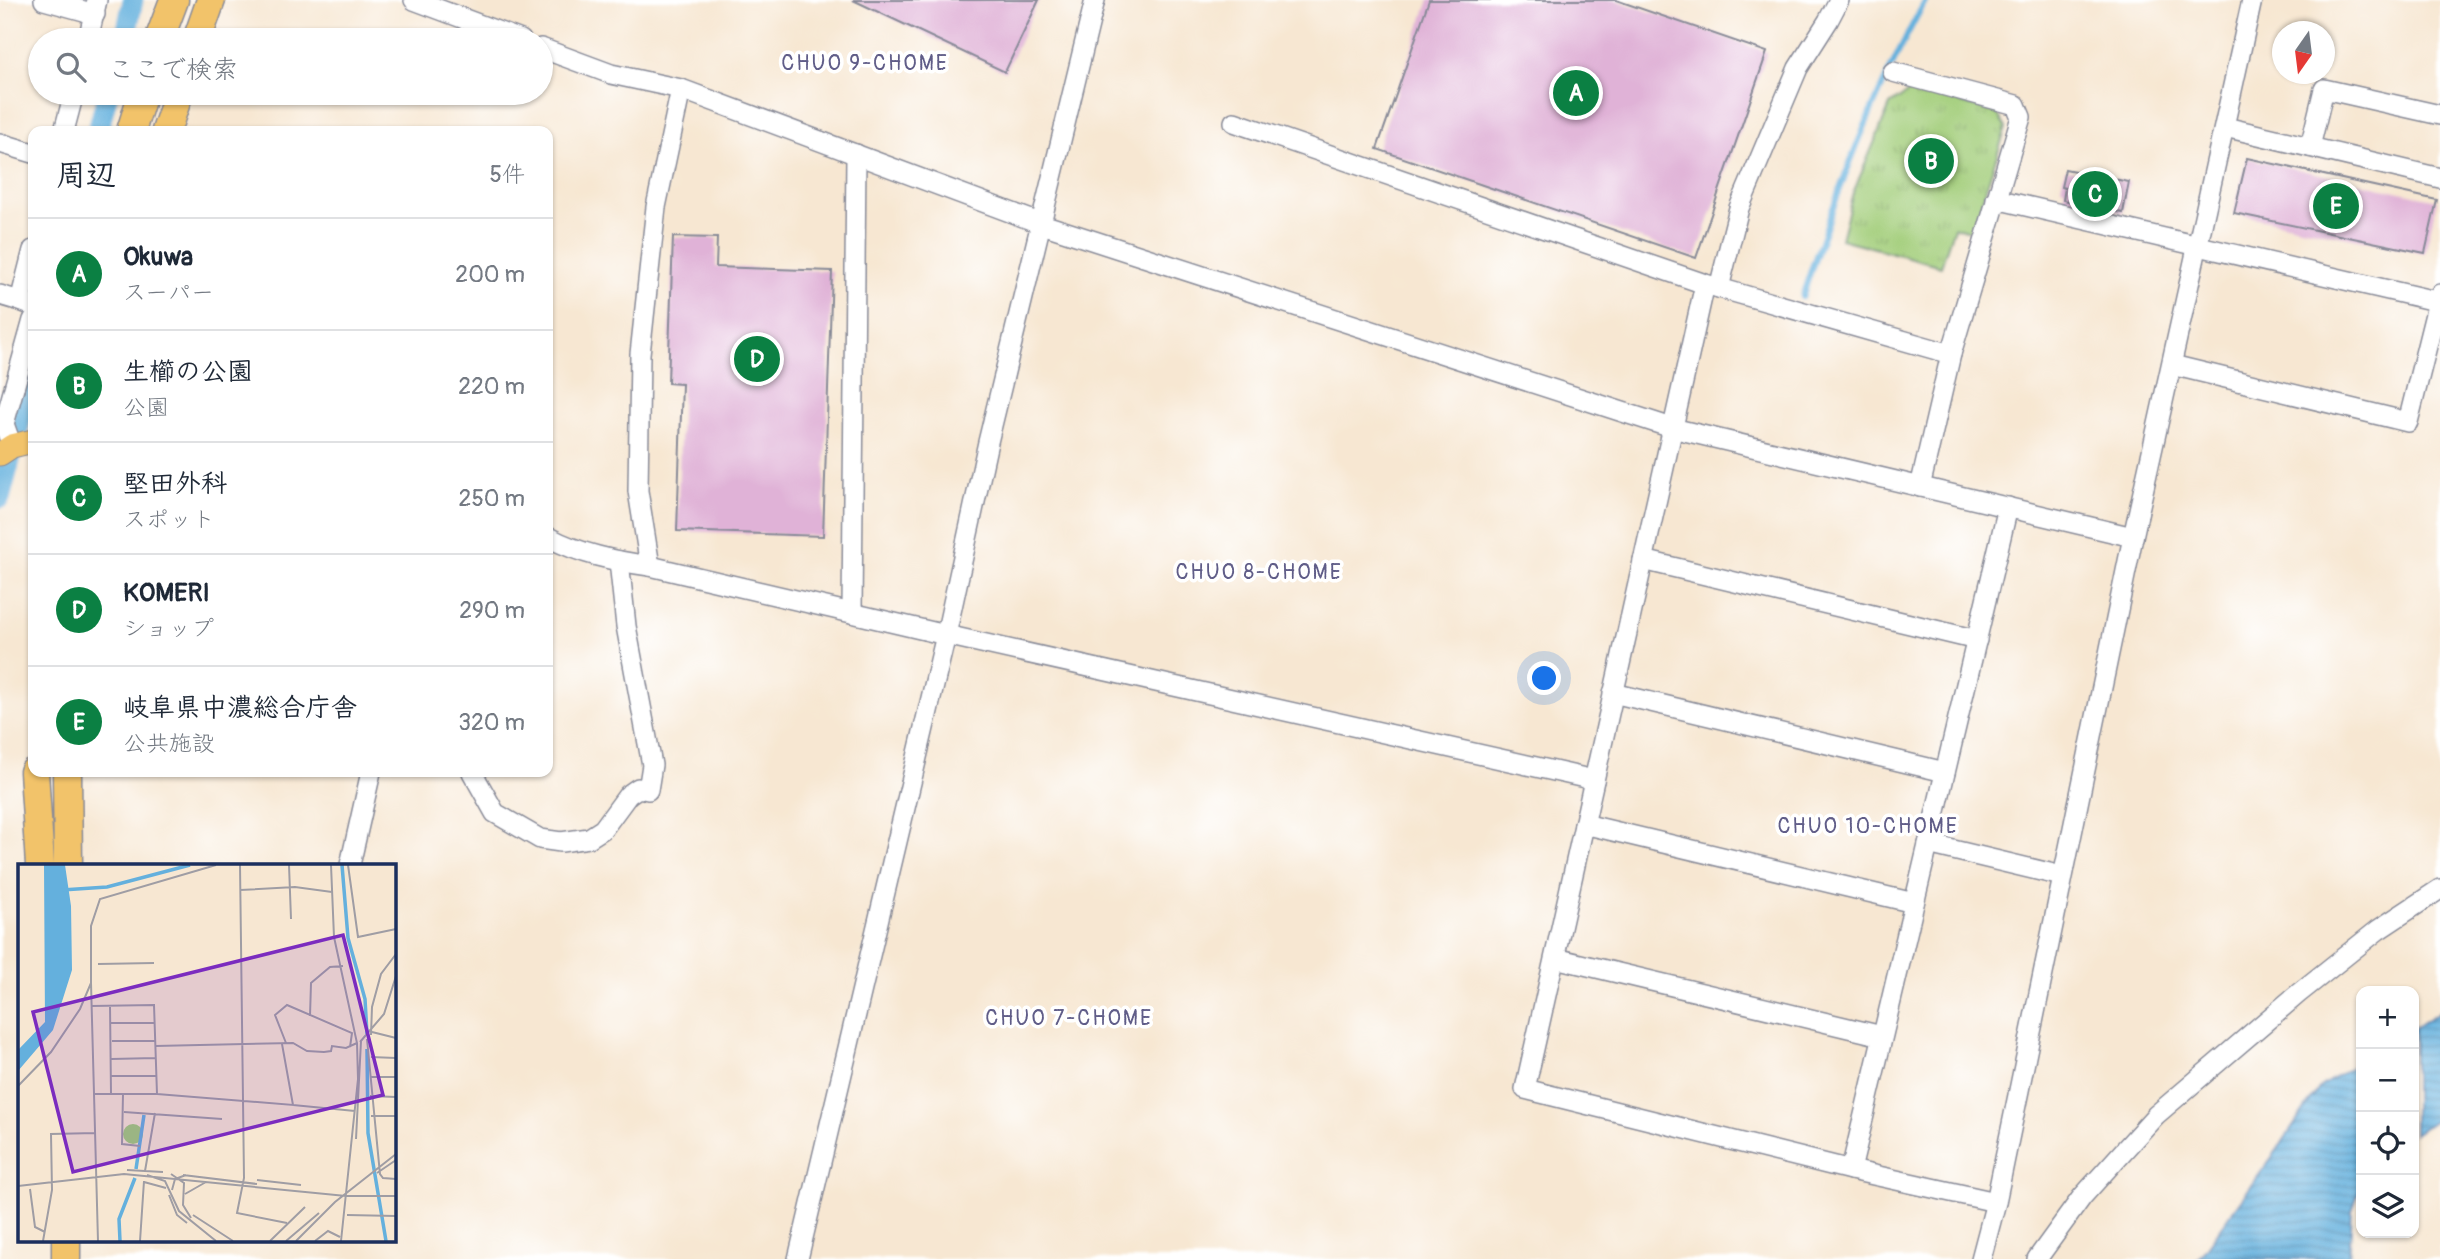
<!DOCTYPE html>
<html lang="ja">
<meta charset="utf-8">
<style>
:root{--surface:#fff;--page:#f6f6f7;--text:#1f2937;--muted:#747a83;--line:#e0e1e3;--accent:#0b8043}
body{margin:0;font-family:Pangolin,"Klee One",sans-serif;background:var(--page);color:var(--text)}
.controls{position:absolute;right:21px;bottom:21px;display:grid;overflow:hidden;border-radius:14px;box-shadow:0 2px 5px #0004}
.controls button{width:63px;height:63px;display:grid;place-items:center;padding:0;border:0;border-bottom:2px solid var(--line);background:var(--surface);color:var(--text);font:35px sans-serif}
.compass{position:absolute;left:2272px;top:21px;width:63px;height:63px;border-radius:50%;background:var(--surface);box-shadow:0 2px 5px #0004;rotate:194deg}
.you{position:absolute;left:1545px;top:679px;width:24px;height:24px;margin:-18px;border:5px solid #fff;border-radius:50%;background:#1a73e8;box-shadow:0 0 0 10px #1a73e833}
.badge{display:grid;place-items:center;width:46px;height:46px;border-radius:50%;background:var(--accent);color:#fff;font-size:23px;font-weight:700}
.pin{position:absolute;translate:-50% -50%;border:4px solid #fff;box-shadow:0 2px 7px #0006}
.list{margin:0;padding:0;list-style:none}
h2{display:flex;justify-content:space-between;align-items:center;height:91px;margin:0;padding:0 28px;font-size:30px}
h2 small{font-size:23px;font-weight:400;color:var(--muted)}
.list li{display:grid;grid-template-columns:46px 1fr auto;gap:21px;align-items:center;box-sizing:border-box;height:112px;padding:0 28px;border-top:2px solid var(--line)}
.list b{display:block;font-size:26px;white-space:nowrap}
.list p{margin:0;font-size:23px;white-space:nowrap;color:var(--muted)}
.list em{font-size:23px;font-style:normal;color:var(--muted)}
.icon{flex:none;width:38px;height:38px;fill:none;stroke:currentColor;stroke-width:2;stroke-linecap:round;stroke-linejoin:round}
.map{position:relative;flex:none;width:2440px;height:1259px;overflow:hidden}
.search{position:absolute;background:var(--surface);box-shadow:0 2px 5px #0004;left:28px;top:28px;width:525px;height:77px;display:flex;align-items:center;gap:18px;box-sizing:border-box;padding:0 24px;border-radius:38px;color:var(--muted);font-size:26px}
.panel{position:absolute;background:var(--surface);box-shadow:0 2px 5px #0004;left:28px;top:126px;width:525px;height:651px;border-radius:14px}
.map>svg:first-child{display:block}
.park{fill:url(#park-tufts);stroke:#5e7e6c;stroke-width:2}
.water{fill:url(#water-rules);stroke:#40709e;stroke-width:2}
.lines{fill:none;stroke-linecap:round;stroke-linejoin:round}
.stream{stroke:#64b0dd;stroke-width:6}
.canal{stroke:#64b0dd;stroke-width:21}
.building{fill:#e0b2d7}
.minor-casing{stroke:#898b98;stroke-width:22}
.major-casing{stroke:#898b98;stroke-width:25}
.highway-casing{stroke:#898b98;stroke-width:31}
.minor{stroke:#fff;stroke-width:19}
.major{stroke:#f2c36a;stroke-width:23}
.highway{stroke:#f2c36a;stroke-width:28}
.labels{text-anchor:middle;stroke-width:7;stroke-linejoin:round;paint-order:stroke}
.neighbourhood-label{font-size:21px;letter-spacing:2px;fill:#605d88;stroke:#fff}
.inset-river{fill:none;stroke:#64b0dd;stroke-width:3.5}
.inset-road{fill:none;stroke:#9f9da4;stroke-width:2}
.view{fill:#7b2cbf;fill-opacity:0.15;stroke:#7b2cbf;stroke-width:3.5}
.inset-edge{fill:none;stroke:#1b2f5e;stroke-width:3.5}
</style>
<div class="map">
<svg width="2440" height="1259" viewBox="0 0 2440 1259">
<defs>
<pattern id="park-tufts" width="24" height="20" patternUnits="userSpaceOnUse" patternTransform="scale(1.75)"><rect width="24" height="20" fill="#a2cd79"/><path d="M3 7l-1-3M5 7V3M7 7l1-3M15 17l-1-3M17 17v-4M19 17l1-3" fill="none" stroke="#8bb06b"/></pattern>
<pattern id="water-rules" width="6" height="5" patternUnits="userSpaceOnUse" patternTransform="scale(1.75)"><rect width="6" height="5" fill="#64b0dd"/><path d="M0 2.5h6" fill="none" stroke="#5290b6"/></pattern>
</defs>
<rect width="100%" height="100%" fill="#fff"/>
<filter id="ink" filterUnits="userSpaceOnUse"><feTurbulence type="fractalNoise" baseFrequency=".0143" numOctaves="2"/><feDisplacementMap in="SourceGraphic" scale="14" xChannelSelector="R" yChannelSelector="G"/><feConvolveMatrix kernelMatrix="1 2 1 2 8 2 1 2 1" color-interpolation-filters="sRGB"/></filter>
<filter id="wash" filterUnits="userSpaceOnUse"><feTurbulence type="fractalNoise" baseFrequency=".00686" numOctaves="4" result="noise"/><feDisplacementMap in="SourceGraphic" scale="28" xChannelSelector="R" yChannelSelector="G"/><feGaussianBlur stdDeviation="1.57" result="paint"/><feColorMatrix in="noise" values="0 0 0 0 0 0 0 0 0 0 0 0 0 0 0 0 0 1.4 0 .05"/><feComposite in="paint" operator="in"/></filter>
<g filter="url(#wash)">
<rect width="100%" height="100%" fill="#f7e7d2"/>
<!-- park -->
<path class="park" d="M 1913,89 L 1997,113 L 2006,128 L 1972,231 L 1954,227 L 1941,266 L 1841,239 L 1853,193 L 1890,105 Z"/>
<!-- water -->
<g class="water">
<path d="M 2440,1011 L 2440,1116 L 2414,1134 L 2414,1028 Z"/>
<path d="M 2361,1061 L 2361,1185 L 2352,1211 L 2349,1259 L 2198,1259 L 2278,1149 L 2320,1087 Z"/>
</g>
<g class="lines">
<!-- stream -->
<path class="stream" d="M 1802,297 C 1836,195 1873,94 1926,0"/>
<!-- canal -->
<g class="canal">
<path d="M 125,40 L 133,0"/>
<path d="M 98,131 L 108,93"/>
<path d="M 0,498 L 33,372"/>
</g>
</g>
<g id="blocks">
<!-- building -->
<g class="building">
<path d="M 853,0 L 1039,0 L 1005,72 Z"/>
<path d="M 1429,0 L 1616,0 L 1767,52 L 1696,258 L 1377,149 Z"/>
<path d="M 2247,158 L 2437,200 L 2425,253 L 2234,213 Z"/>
<path d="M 2065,169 L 2129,182 L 2123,213 L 2063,200 L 2065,188 L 2061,187 Z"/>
<path d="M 673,237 L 717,238 L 716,267 L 832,271 L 823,536 L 677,531 L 682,384 L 668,383 Z"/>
</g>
</g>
</g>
<g filter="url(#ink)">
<use href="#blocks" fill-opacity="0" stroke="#898b98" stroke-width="2"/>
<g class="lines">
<defs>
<g id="minor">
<path d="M 44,0 L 95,14"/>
<path d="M 414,0 L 521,40"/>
<path d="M 88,40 L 97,0"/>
<path d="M 541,48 L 611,74 L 681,89"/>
<path d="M 1893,72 L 2016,105 L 2021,117 L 1951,354 L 1920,487"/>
<path d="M 1234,122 L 1705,284 L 1951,354"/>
<path d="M 2225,127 L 2440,178"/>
<path d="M 64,131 L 74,93"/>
<path d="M 0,143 L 33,153"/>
<path d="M 2310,147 L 2324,89 L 2440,115"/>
<path d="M 1996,199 L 2440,302"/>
<path d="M 33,250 L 20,301 L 33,306"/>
<path d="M 1705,284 L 1525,1089 L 1851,1170 L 1996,1202"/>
<path d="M 1719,288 L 1739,208 L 1798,68 L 1828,21 L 1839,0"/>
<path d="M 0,295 L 20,301"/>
<path d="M 2172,365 L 2408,422 L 2440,294"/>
<path d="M 12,446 L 4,424 L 33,320"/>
<path d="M 548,537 C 580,554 614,561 650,566 L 946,635 L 1594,780"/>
<path d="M 1643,560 L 1977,640"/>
<path d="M 650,566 L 638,491 L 640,354 L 656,207 L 681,89 L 1042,224 L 1672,428 L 2133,537"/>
<path d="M 852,613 L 856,154"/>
<path d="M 1613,693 L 1945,772"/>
<path d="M 472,772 L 495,813 L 540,839 L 561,842 L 589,838 L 603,829 L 628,795 L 638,788 L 648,790 L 652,765 L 626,626 L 619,561"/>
<path d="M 1584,824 L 1914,903"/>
<path d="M 1928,844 L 2062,876"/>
<path d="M 350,865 L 371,772"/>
<path d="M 1555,958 L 1882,1036"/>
<path d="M 1851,1170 L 2008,507"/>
<path d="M 798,1259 L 946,635 L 988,442 L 1095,0"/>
<path d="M 1981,1259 L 1996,1202 L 2133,537 L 2252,0"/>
<path d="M 2037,1259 L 2082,1197 L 2156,1115 L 2299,993 L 2378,930 L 2440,889"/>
</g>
<path id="major" d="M 0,454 L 12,446 L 33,441"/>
<g id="highway">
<path d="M 159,40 L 174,0"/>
<path d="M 197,40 L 211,0"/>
<path d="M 131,131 L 143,93"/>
<path d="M 166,131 L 179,93"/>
<path d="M 34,772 L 40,865"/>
<path d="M 67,772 L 68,865"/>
<path d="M 66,1259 L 66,1240"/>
</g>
</defs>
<!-- minor casing -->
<use href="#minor" class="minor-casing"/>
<!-- major casing -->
<use href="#major" class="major-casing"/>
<!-- highway casing -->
<use href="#highway" class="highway-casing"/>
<!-- minor -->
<use href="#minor" class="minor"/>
<!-- major -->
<use href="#major" class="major"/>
<!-- highway -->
<use href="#highway" class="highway"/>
</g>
</g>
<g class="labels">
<!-- neighbourhood labels -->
<g class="neighbourhood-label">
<text x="865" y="70">CHUO 9-CHOME</text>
<text x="1259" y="579">CHUO 8-CHOME</text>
<text x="1868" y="833">CHUO 10-CHOME</text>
<text x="1069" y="1025">CHUO 7-CHOME</text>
</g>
</g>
<!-- overview -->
<g transform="translate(18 864)">
<rect width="378" height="378" fill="#f7e7d2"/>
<path d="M105 270a10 10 0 1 1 20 0a10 10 0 1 1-20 0Z" fill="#a2cd79"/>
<path d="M 26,1 L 47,1 L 53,42 L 54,106 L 35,166 L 0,207 L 0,186 L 27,158 Z" fill="#64b0dd"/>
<path class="inset-river" d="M 324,1 L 330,74 L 347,135 L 349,170M 44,26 L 89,23 L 172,1M 349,185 L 350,269 L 368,377M 118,305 L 126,251M 102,377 L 101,355 L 117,314"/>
<path class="inset-road" d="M 222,1 L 226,314 L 219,349 L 269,359M 271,1 L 273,55M 313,1 L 316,73 L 339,179 L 340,215 L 323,377M 330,1 L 340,73 L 378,65M 222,26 L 277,23 L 314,28M 80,100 L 136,99M 73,119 L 80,377M 92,141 L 93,230M 73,142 L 136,141 L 139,230M 292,152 L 293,119 L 312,103 L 325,102M 93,159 L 137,159M 354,168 L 378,174M 353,171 L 354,143 L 363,110 L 378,90M 349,175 L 362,310 L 365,314 L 378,315M 94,177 L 137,177M 342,178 L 366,150 L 378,112M 268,179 L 257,151 L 269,141 L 334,169 L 332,183M 137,182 L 275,179 L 289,187 L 306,188 L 313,187 L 314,182 L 328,184 L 339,179M 353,193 L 378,194M 93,195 L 138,194M 93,212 L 138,212M 352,213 L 378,213M 0,222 L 33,188 L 62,145 L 73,119 L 73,62 L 82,35 L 198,1M 77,230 L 139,230 L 275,241 L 264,180M 105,230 L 104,280 L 122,282M 352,232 L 378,233M 275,241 L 337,247M 106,248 L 204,255M 353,252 L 378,252M 338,275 L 343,177M 109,306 L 145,308M 127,307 L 137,249M 359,309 L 378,296M 153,310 L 166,319 L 165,341 L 173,354M 129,311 L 147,317 L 161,347 L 198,377M 165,311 L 239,320M 239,316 L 283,321M 126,318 L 148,324M 0,322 L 106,310 L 328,332 L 378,332M 12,325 L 17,363 L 27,368M 154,326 L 157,315 L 168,311M 167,330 L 188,318M 151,331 L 159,351 L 169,359M 175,351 L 215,377M 329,351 L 378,352M 25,377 L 34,326 L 33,270 L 78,269M 122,377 L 126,317M 252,377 L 287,343M 268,377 L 301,349M 278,377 L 317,338 L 378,290M 297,377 L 310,367 L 322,373"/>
<path class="view" d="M 325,71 L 365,231 L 55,308 L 15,148 Z"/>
<rect width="378" height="378" class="inset-edge"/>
</g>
</svg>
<div class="controls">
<button>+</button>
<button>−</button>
<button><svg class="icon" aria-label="locate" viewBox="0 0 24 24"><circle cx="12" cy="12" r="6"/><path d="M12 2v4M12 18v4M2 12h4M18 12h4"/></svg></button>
<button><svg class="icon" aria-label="layers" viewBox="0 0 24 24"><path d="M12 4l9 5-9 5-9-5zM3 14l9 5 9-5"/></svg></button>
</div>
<svg class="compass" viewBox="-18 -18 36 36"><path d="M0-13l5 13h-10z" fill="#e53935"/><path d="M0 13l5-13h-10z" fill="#747a83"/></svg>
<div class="you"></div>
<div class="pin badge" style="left:1576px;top:93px">A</div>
<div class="pin badge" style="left:1931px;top:161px">B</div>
<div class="pin badge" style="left:2095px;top:194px">C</div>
<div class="pin badge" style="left:757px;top:359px">D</div>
<div class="pin badge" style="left:2336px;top:206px">E</div>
<div class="search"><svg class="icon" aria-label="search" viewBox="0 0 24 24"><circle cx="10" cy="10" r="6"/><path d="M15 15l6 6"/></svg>ここで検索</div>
<section class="panel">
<h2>周辺<small>5件</small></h2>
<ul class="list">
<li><span class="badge">A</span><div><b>Okuwa</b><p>スーパー</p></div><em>200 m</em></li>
<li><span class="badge">B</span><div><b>生櫛の公園</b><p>公園</p></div><em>220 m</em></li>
<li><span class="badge">C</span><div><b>堅田外科</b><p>スポット</p></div><em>250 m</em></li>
<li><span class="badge">D</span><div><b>KOMERI</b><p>ショップ</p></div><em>290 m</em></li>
<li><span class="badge">E</span><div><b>岐阜県中濃総合庁舎</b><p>公共施設</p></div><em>320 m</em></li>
</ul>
</section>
</div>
